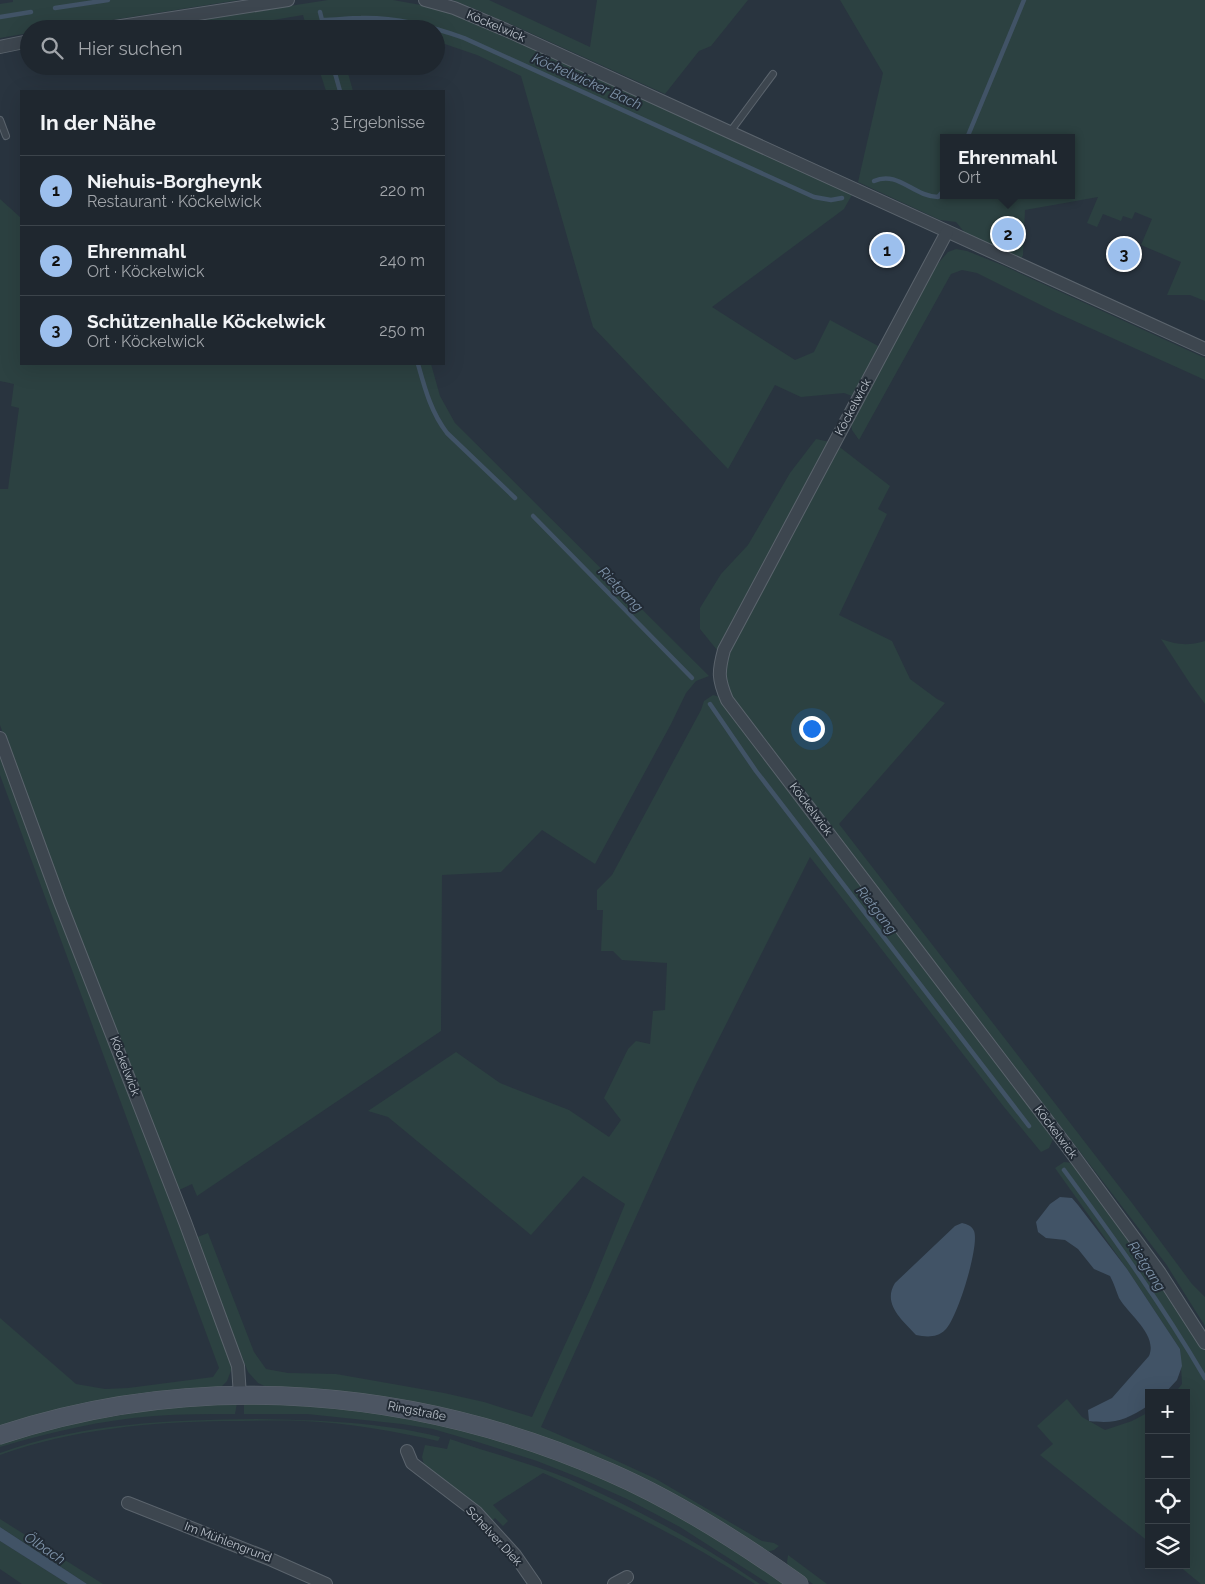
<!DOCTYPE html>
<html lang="de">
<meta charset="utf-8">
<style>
:root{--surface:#1f272f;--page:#272f37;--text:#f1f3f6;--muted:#a1a5aa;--line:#3c444b;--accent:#9cbfed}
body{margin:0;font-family:Raleway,sans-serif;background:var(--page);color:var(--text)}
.controls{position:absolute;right:15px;bottom:15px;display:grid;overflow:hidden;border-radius:0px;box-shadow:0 5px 20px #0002}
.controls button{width:45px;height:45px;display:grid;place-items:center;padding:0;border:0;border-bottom:1px solid var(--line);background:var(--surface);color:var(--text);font:25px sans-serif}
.you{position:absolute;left:811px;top:728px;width:18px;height:18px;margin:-12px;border:4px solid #fff;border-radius:50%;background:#1a73e8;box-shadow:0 0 0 8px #1a73e833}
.badge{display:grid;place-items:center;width:32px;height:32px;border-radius:50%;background:var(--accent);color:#111;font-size:16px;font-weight:700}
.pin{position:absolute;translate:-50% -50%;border:2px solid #fff;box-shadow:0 1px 5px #0006}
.popup{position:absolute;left:940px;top:134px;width:135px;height:65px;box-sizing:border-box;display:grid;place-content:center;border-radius:0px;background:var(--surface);filter:drop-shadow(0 1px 4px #0005);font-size:16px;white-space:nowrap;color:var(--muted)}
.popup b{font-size:19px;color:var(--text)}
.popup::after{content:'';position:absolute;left:50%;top:100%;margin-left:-10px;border:10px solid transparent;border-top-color:var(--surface)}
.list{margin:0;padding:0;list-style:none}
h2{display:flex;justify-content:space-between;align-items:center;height:65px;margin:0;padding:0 20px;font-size:21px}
h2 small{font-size:16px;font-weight:400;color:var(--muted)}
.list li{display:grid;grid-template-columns:32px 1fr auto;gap:15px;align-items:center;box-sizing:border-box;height:70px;padding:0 20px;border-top:1px solid var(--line)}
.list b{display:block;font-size:19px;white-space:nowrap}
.list p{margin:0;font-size:16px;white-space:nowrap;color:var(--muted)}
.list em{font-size:16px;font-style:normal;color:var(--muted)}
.icon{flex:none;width:28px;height:28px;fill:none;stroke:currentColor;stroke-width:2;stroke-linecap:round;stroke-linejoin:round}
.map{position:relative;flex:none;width:1205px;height:1584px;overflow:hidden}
.search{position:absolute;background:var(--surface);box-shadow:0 5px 20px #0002;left:20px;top:20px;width:425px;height:55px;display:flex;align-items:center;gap:12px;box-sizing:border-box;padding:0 18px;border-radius:28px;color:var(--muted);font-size:19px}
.panel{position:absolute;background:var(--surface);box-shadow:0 5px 20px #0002;left:20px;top:90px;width:425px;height:275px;border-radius:0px}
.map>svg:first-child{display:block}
.green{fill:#2c4141;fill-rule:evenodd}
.water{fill:#415366}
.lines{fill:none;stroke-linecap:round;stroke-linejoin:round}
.stream{stroke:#415366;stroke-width:4.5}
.lane-casing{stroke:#5b646d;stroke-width:8}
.street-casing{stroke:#5b646d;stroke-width:14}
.secondary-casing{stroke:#5b646d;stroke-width:19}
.lane{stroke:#3d464f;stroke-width:6}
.street{stroke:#3d464f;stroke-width:12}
.secondary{stroke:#4c5562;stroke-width:18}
.labels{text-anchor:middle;stroke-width:4;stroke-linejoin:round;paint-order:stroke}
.street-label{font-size:12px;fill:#bac1ca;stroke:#222b35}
.water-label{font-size:14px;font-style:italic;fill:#7e93a9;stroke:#222b35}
</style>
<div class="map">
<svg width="1205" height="1584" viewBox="0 0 1205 1584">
<rect width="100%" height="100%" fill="#29343f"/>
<!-- green -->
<g class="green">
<path d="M 13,0 L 239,0 L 55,29 L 29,29 L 29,33 L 0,38 L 0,4 L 13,2 Z"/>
<path d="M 328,0 L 393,0 L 432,7 L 460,15 L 853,193 L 844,209 L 712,307 L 795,360 L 814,352 L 830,320 L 880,347 L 852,396 L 844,393 L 801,397 L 775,385 L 728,469 L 593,327 L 521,76 L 477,55 L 436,41 L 436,29 L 307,29 L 303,15 L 221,29 L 142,29 Z"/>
<path d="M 453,0 L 489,0 L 590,47 L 597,0 L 748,0 L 711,46 L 699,51 L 665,94 L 515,26 Z"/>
<path d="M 840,0 L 1205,0 L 1205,301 L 1190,295 L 1167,295 L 1181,262 L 1141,245 L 1152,219 L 1135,212 L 1132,219 L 1123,216 L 1121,221 L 1103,214 L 1097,227 L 1087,223 L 1098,197 L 1025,210 L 1023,255 L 1021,259 L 966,234 L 956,222 L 940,220 L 858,182 L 883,73 ZM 944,138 L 1072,138 L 1072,195 L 944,195 Z"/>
<path d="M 318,66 L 346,66 L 353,91 L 326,91 Z"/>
<path d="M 0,199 L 21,218 L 21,364 L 431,364 L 440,396 L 455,423 L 709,676 L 696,681 L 686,693 L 671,724 L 595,864 L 542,830 L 501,872 L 442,875 L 441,1031 L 197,1196 L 192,1184 L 179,1190 L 19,780 L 0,725 L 0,489 L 8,489 L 19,408 L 11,406 L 14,384 L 0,381 Z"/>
<path d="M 956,249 L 967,251 L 1002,265 L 1205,358 L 1205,380 L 1057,313 L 977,273 L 962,270 L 951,274 L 859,440 L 852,430 L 851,422 L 935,267 L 948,252 Z"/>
<path d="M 816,439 L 830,442 L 717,650 L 700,629 L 700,608 L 721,574 L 748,545 L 790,473 Z"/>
<path d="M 837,445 L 890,486 L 878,509 L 887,514 L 839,615 L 892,641 L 910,679 L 937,699 L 945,703 L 839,824 L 1132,1203 L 1192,1284 L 1205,1297 L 1205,1326 L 1166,1264 L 729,694 L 724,681 L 728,653 Z"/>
<path d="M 1161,639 C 1179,645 1187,646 1205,641 L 1205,704 L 1191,685 Z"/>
<path d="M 713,695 L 720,697 L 1054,1137 L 1049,1148 L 1041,1152 L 1004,1107 L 810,857 L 696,1084 L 541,1427 L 578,1443 L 656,1479 L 762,1541 L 774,1543 L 779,1546 L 774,1550 L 767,1552 L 657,1486 L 569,1446 L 488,1420 L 434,1406 L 349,1393 L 269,1388 L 258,1383 L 248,1372 L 195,1238 L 208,1233 L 254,1352 L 266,1369 L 288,1373 L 336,1374 L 444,1393 L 484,1402 L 532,1417 L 590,1290 L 625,1204 L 583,1176 L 531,1235 L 388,1117 L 368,1111 L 456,1052 L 500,1083 L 569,1110 L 609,1137 L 621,1120 L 604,1098 L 628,1049 L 636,1041 L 650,1044 L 653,1011 L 665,1010 L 667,963 L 622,960 L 613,951 L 601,951 L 603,910 L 597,910 L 597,890 L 612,875 L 701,710 L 704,701 Z"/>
<path d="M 0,753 L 231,1361 L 232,1368 L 227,1381 L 221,1387 L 169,1390 L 108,1400 L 37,1415 L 0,1426 L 0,1318 L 76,1384 L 105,1389 L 128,1388 L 213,1377 L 219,1368 L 0,775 Z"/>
<path d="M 1064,1162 L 1074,1163 L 1162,1282 L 1205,1348 L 1205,1584 L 1201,1584 L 1178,1565 L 1186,1565 L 1186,1393 L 1175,1393 L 1182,1384 L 1180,1349 L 1127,1269 L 1055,1168 Z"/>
<path d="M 1067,1399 L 1082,1417 L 1105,1430 L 1132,1421 L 1149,1412 L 1149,1542 L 1040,1455 L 1053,1444 L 1037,1426 Z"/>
<path d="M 237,1403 L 235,1414 C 208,1414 181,1414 154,1416 C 102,1420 50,1432 0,1447 L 0,1443 L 66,1424 L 170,1407 Z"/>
<path d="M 244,1403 L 326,1406 L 379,1412 L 489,1435 L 599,1475 L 701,1528 L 787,1584 L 769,1584 L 680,1527 L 627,1499 L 580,1478 L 537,1461 L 481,1443 L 433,1429 L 402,1424 L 307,1414 L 244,1414 Z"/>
<path d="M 256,1419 C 318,1420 380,1422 440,1437 L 438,1441 C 394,1431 348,1423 303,1421 C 278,1420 253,1421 227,1421 C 150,1422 73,1429 0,1455 L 0,1453 C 82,1423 170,1420 256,1419 Z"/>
<path d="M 450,1439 C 489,1453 531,1463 569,1479 C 636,1508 700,1543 760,1584 L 755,1584 C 687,1540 617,1505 543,1473 L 493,1505 L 508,1521 L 503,1526 L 495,1518 L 492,1521 L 484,1511 L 424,1465 L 422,1457 L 425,1445 L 447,1449 Z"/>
<path d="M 0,1519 L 103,1584 L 87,1584 L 0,1527 Z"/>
<path d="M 0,1541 L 68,1584 L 22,1584 L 0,1569 Z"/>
<path d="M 788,1555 L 827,1584 L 813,1584 L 788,1566 L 787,1562 Z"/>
</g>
<!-- water -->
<g class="water">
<path d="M 1060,1197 L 1072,1198 L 1078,1205 L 1127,1269 L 1180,1349 L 1182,1366 L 1177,1380 L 1165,1393 L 1149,1393 L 1149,1405 C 1126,1420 1116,1424 1089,1421 L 1088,1410 L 1112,1398 L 1149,1356 C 1158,1335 1129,1315 1119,1298 C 1116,1291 1114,1283 1110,1276 L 1094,1269 L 1078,1249 L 1065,1240 L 1046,1238 L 1038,1232 L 1036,1222 L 1050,1204 Z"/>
<path d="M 962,1223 C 967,1224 972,1226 974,1231 C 980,1245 957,1320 945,1330 C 937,1338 926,1337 916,1335 C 902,1320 882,1304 895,1283 L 955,1226 Z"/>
<path d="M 0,1527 L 87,1584 L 68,1584 L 0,1541 Z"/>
</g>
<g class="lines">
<!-- stream -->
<g class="stream">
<path d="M 55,8 L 108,0"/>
<path d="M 320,12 L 322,20 C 336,20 348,18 361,18 C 397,17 431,26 464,38 L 814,197 L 831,200 L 842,198"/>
<path d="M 0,17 L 31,12"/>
<path d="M 333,66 L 340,91"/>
<path d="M 967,138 L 1024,0"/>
<path d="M 874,181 C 898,170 914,197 938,197 L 944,190"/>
<path d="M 418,364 C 425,389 431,412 447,433 L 515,498"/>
<path d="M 533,516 L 692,678"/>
<path d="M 710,704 L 756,771 L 1029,1126"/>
<path d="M 1064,1170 C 1114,1238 1163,1306 1205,1378"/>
</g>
<defs>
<g id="lane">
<path d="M 0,120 L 6,136"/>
<path d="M 730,132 L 773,74"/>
</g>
<g id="street">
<path d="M 425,0 L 454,8 L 506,30 L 1205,349"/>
<path d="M 102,29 L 288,0"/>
<path d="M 0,47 L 29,41"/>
<path d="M 947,232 L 724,650 C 718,672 718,679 727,700 L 1066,1145 L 1160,1273 L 1205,1343"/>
<path d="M 0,738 L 60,902 L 185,1222 L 238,1366 L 240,1396"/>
<path d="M 407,1451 L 412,1463 L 476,1512 L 515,1555 L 535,1584"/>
<path d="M 128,1503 L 272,1560 L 326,1584"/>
<path d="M 614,1584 L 627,1577"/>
</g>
<path id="secondary" d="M 0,1435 C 200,1369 418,1388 609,1472 C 676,1501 740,1542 799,1584"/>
</defs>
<!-- lane casing -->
<use href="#lane" class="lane-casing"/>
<!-- street casing -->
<use href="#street" class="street-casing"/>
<!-- secondary casing -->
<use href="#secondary" class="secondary-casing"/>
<!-- lane -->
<use href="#lane" class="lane"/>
<!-- street -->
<use href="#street" class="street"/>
<!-- secondary -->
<use href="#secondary" class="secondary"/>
</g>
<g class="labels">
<!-- street labels -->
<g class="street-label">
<text transform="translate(496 26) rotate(23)" y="4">Köckelwick</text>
<text transform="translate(853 407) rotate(-62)" y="4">Köckelwick</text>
<text transform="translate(811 809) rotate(53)" y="4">Köckelwick</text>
<text transform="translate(125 1066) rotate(69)" y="4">Köckelwick</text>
<text transform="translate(1056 1132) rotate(53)" y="4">Köckelwick</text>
<text transform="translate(417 1411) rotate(11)" y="4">Ringstraße</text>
<text transform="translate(494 1536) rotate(47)" y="4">Schelver Diek</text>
<text transform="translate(228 1542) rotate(21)" y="4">Im Mühlengrund</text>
</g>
<!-- water labels -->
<g class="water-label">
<text transform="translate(587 81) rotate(24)" y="5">Köckelwicker Bach</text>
<text transform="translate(621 589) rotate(46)" y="5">Rietgang</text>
<text transform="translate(877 910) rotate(52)" y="5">Rietgang</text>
<text transform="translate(1147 1266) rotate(57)" y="5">Rietgang</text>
<text transform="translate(45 1548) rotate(34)" y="5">Ölbach</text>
</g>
</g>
</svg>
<div class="controls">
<button>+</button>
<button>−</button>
<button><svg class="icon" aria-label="locate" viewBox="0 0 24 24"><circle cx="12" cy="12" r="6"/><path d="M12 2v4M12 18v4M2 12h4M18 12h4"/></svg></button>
<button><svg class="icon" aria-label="layers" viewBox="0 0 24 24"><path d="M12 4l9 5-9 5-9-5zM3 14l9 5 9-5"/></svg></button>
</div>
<div class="you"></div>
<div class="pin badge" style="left:887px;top:250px">1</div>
<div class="pin badge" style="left:1008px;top:234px">2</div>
<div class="popup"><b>Ehrenmahl</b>Ort</div>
<div class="pin badge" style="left:1124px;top:254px">3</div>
<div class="search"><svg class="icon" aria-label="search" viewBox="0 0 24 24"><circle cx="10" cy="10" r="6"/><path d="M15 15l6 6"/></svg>Hier suchen</div>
<section class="panel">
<h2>In der Nähe<small>3 Ergebnisse</small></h2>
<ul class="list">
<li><span class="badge">1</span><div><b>Niehuis-Borgheynk</b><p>Restaurant · Köckelwick</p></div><em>220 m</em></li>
<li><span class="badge">2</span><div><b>Ehrenmahl</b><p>Ort · Köckelwick</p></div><em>240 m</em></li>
<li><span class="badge">3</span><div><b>Schützenhalle Köckelwick</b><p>Ort · Köckelwick</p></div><em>250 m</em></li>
</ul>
</section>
</div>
